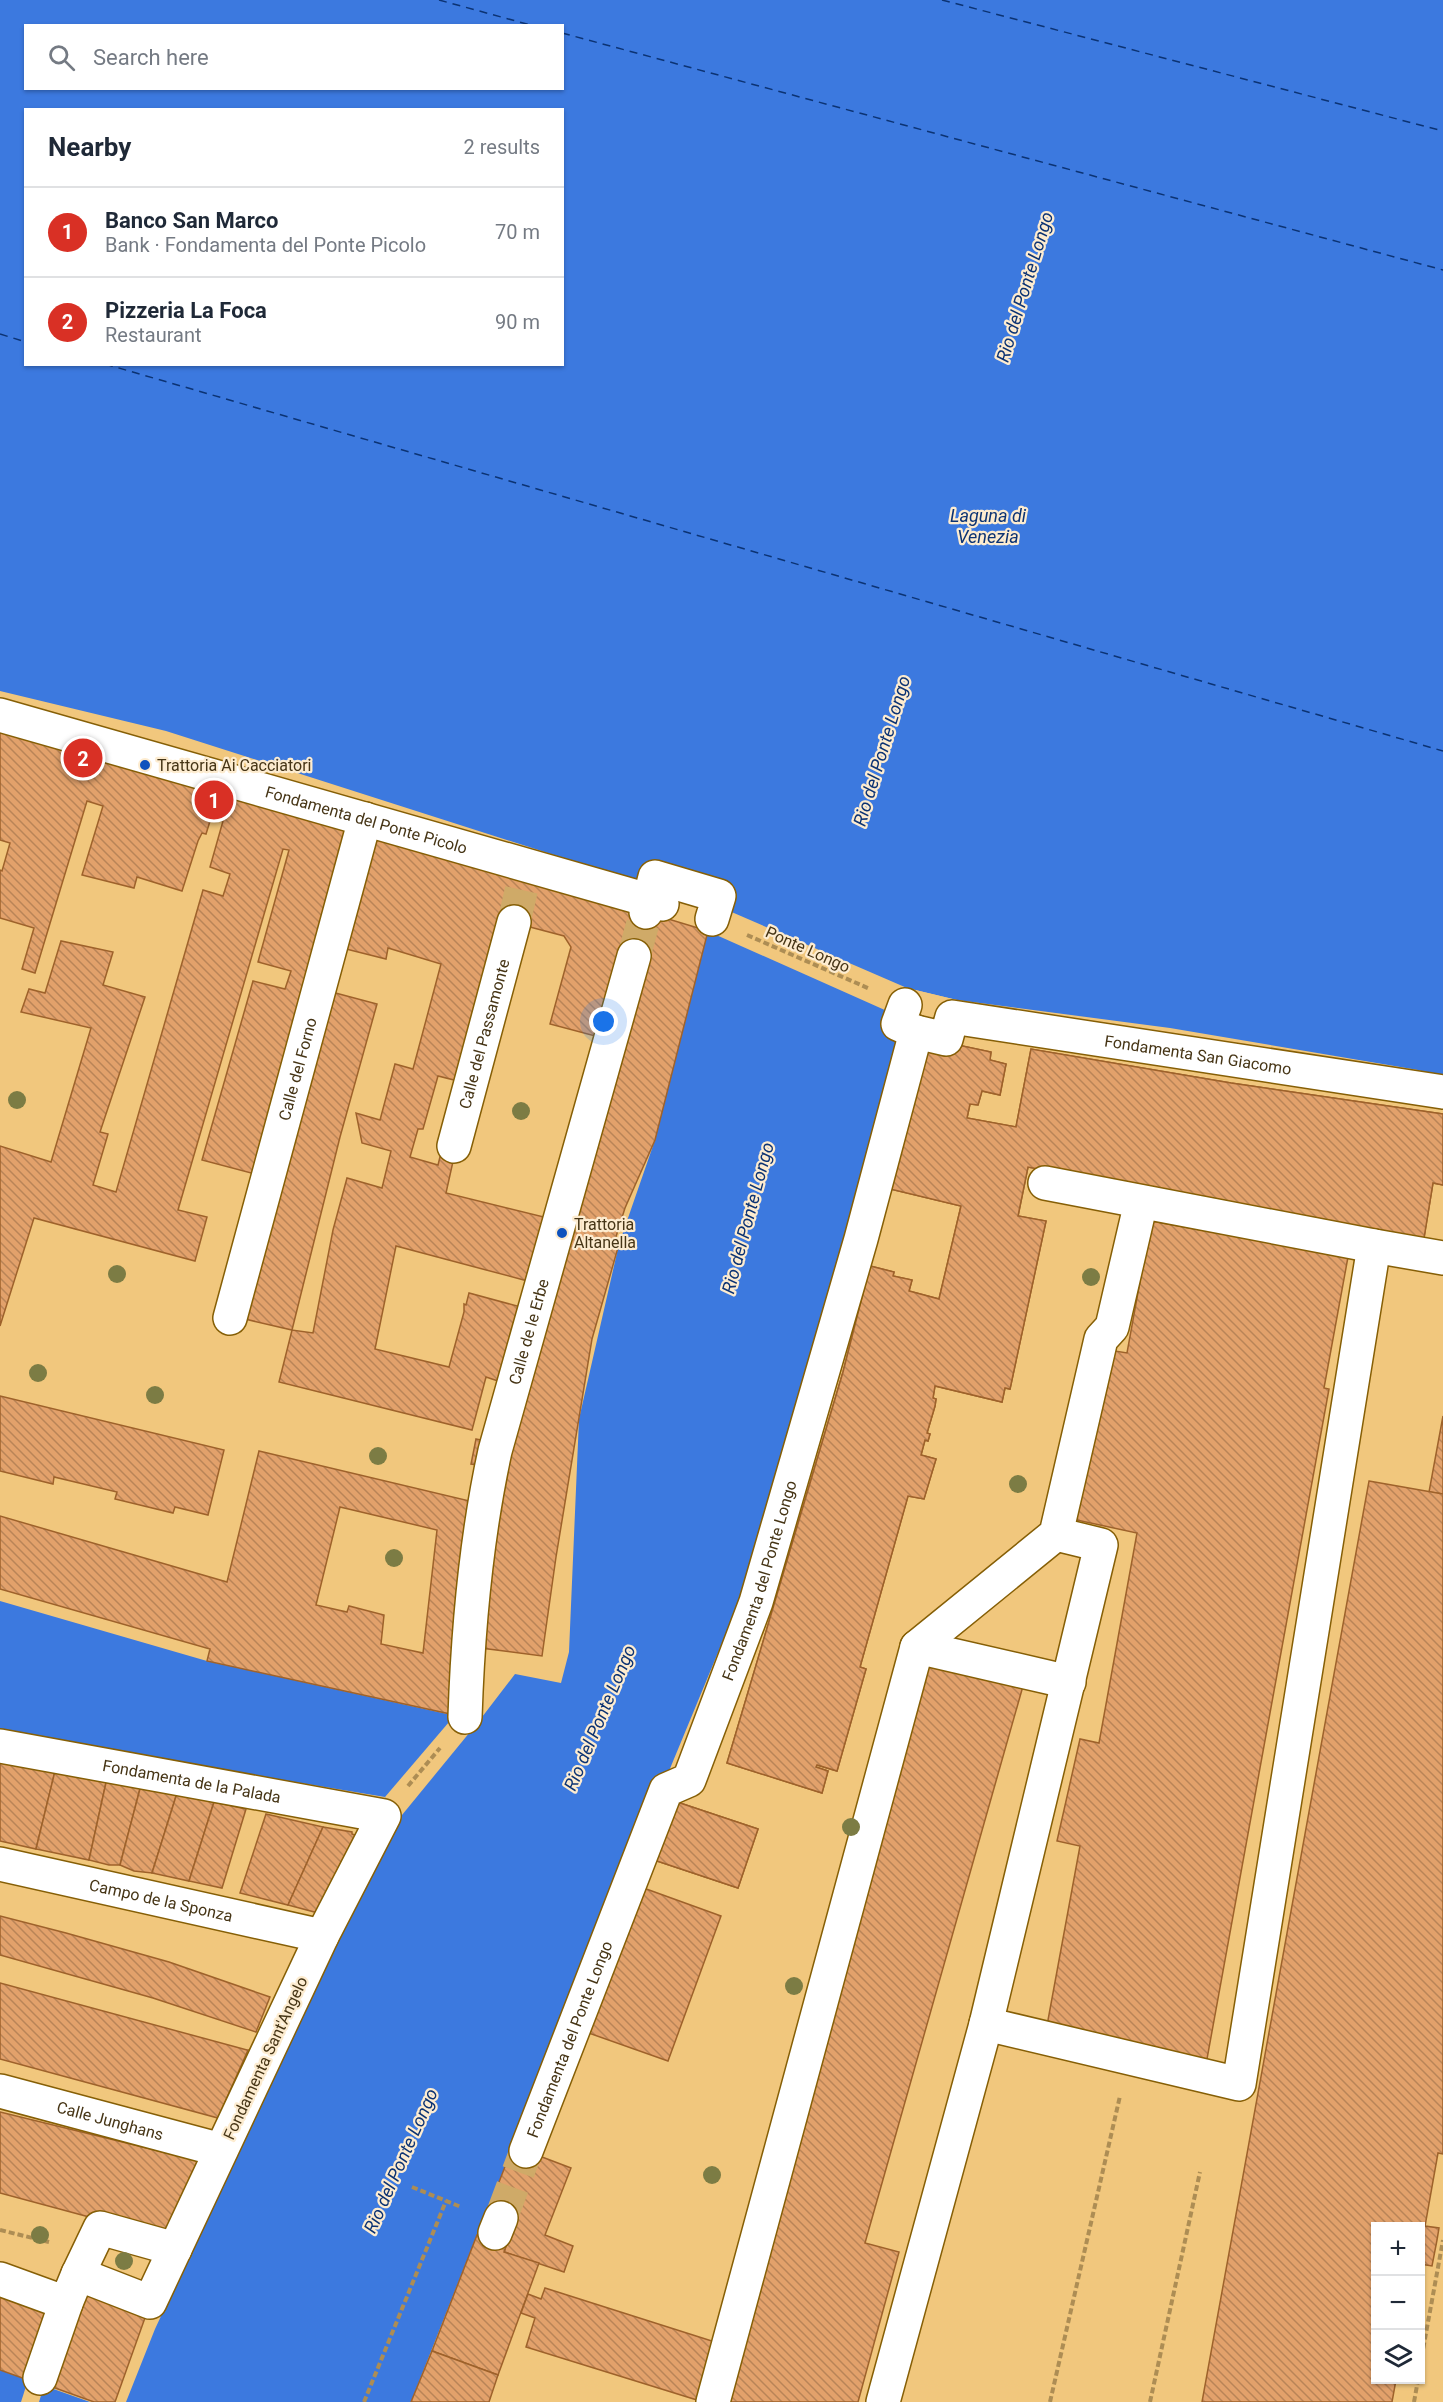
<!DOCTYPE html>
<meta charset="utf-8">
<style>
:root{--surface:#fff;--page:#f2f2f3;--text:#1f2937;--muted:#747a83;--line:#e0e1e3;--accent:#d93025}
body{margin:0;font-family:Roboto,sans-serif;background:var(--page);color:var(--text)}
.controls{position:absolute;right:18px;bottom:18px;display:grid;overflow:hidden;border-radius:0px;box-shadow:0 2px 4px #0004}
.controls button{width:54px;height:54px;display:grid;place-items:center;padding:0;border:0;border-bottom:2px solid var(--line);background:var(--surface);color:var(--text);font:30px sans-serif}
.you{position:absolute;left:604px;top:1022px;width:21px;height:21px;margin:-15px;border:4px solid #fff;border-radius:50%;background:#1a73e8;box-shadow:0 0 0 9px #1a73e833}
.badge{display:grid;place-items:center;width:39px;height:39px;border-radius:50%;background:var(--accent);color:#fff;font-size:20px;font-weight:700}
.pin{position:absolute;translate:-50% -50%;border:3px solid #fff;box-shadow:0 2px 6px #0006}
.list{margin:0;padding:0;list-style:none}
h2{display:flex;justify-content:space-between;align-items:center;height:78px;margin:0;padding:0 24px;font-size:26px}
h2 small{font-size:20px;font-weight:400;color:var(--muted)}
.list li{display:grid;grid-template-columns:39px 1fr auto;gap:18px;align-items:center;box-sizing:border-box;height:90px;padding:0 24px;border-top:2px solid var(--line)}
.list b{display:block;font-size:22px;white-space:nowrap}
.list p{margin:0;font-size:20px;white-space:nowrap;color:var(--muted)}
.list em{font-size:20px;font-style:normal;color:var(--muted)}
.icon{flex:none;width:33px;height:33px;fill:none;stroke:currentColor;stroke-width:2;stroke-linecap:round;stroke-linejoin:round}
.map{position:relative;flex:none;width:1443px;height:2402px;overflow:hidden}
.search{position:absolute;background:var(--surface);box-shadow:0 2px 4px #0004;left:24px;top:24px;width:540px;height:66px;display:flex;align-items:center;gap:15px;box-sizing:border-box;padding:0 21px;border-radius:0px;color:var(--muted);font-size:22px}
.panel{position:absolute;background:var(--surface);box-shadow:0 2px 4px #0004;left:24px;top:108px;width:540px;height:258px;border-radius:0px}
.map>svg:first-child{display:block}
.water{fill:#3c79df;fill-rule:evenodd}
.pier{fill:#f1c77d}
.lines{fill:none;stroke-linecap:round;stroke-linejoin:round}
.ferry{stroke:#0c3373;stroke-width:1.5;stroke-dasharray:8 6;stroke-linecap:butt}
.building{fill:url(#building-back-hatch);stroke:#9e622b;stroke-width:1.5;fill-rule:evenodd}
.minor-tunnel{stroke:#cfaa68;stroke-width:33;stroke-dasharray:33 16;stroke-linecap:butt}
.minor-casing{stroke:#865f06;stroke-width:36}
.path{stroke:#ad8d54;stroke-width:4;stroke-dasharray:6 3;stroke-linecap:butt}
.minor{stroke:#fff;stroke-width:33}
.tree{fill:#7c7c44}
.poi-dot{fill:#0e52bd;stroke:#fdecd0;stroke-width:2}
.labels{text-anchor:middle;stroke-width:4.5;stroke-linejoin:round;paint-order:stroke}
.poi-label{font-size:16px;fill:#463516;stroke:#fdecd0;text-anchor:start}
.street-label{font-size:16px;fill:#463516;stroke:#fdecd0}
.water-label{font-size:18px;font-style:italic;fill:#0c3373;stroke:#fdecd0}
</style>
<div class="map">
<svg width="1443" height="2402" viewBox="0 0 1443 2402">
<defs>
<pattern id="building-back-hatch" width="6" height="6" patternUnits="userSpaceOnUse" patternTransform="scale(1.5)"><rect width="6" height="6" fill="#e2a16b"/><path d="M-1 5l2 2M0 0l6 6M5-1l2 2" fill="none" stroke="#b98457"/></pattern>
</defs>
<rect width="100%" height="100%" fill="#f1c77d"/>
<!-- water -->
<g class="water">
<path d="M 0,0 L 1443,0 L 1443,1078 L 1418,1070 L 1170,1028 L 957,1000 L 907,988 L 904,1034 L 741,1597 L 477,2235 L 411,2402 L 126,2402 L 155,2329 L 381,1845 L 387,1846 L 402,1815 L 385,1797 L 0,1733 L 0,1601 L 207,1661 L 479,1721 L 515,1674 L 561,1683 L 569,1652 L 579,1419 L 619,1244 L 655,1140 L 708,931 L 720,908 L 166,731 L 0,691 ZM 26,26 L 562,26 L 562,88 L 26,88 ZM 26,110 L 562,110 L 562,364 L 26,364 Z"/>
<path d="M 0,2370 L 90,2402 L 0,2402 Z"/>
</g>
<!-- pier -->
<g class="pier">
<path d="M 720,907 L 907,988 L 957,1000 L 956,1002 L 909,991 L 896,1015 L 705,930 Z"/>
<path d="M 455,1715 L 479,1721 L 402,1815 L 385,1797 Z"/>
<path d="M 29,2377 L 45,2383 L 39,2402 L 21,2402 Z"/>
</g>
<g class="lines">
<!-- ferry -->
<g class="ferry">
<path d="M 439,0 L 534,26"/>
<path d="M 942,0 L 1443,131"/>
<path d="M 562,33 L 1443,270"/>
<path d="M 0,334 L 26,342"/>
<path d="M 105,364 L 1443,751"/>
</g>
</g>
<!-- building -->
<g class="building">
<path d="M 0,727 L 360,826 L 263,1176 L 202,1160 L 253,981 L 285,989 L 291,971 L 258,962 L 289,850 L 283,849 L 178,1210 L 207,1217 L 195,1261 L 34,1218 L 0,1326 L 0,1146 L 51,1162 L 91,1028 L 21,1012 L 29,989 L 45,993 L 61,941 L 113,952 L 103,985 L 145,997 L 100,1132 L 108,1134 L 93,1185 L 116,1192 L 203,890 L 223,896 L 230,874 L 210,867 L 223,821 L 211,818 L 206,834 L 202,833 L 198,841 L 182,891 L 137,877 L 134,888 L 82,875 L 103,806 L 87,801 L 35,973 L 22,969 L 34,928 L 0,918 L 0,870 L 2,871 L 10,843 L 0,840 Z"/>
<path d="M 367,828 L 708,931 L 655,1140 L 625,1208 L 614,1243 L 619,1244 L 592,1339 L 556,1557 L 542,1656 L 473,1647 L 491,1490 L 603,1038 L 550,1024 L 571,947 L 564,936 L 507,921 L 462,1082 L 438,1076 L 423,1129 L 418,1129 L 410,1157 L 438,1165 L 441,1153 L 454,1157 L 446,1193 L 552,1219 L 535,1283 L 396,1246 L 375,1349 L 449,1367 L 464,1312 L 464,1304 L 466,1305 L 469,1293 L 528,1309 L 507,1384 L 486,1377 L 472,1430 L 279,1382 L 292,1330 L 313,1333 L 333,1230 L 347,1178 L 382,1188 L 391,1151 L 362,1143 L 356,1113 L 380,1120 L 395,1064 L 413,1069 L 441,964 L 388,948 L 386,959 L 338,947 Z"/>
<path d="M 328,991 L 377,1004 L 340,1137 L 292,1330 L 236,1317 Z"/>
<path d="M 920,1037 L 991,1052 L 990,1060 L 1006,1064 L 1000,1095 L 982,1091 L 978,1105 L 970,1104 L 967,1118 L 1016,1127 L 1031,1049 L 1231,1083 L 1443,1114 L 1443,1185 L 1433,1183 L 1424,1238 L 1376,1230 L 1373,1231 L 1028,1167 L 1018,1216 L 1046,1221 L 1010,1389 L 1005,1388 L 1002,1402 L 935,1386 L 933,1398 L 936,1399 L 935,1406 L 927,1433 L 930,1434 L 928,1441 L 925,1440 L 921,1455 L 936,1459 L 924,1499 L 908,1496 L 860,1667 L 866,1669 L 837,1771 L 817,1765 L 816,1767 L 828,1771 L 822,1793 L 727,1763 L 843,1372 L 870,1266 L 894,1272 L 893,1276 L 912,1280 L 909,1291 L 939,1299 L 961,1206 L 886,1188 Z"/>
<path d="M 920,1037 L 991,1052 L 990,1060 L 1006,1064 L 1000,1095 L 982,1091 L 978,1105 L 970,1104 L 967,1118 L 1016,1127 L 1031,1049 L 1231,1083 L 1443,1114 L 1443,1185 L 1433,1183 L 1424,1238 L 1376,1230 L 1373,1231 L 1028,1167 L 1018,1216 L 1046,1221 L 1010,1389 L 1005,1388 L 1002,1402 L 935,1386 L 933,1398 L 936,1399 L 935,1406 L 927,1433 L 930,1434 L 928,1441 L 925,1440 L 921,1455 L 936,1459 L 924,1499 L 908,1496 L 860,1667 L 866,1669 L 837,1771 L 817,1765 L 816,1767 L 828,1771 L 822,1793 L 727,1763 L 843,1372 L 870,1266 L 894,1272 L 893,1276 L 912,1280 L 909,1291 L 939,1299 L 961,1206 L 886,1188 Z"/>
<path d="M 1151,1221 L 1348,1257 L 1324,1388 L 1329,1389 L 1207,2059 L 1046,2031 L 1080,1846 L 1057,1841 L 1080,1739 L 1099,1743 L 1137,1533 L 1072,1519 L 1109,1350 L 1127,1353 Z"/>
<path d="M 0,1396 L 224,1450 L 208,1515 L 175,1507 L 173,1513 L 115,1499 L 117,1492 L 54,1477 L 53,1484 L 0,1471 Z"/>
<path d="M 1443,1416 L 1443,1494 L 1429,1492 Z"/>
<path d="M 476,1439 L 491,1442 L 486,1466 L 471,1464 Z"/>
<path d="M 259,1451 L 478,1503 L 455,1715 L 207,1661 L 210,1649 L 0,1589 L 0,1516 L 227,1582 ZM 340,1507 L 437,1530 L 423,1653 L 381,1644 L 384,1615 L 349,1606 L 347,1612 L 316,1605 Z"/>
<path d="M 1369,1481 L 1443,1494 L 1443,2154 L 1438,2153 L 1425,2226 L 1439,2228 L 1437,2240 L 1432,2266 L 1420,2264 L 1420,2226 L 1376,2226 L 1376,2380 L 1396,2380 L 1392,2402 L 1202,2402 Z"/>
<path d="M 923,1664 L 1023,1686 L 865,2243 L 899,2252 L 858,2402 L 724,2402 Z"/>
<path d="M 0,1755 L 56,1767 L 36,1849 L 0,1841 Z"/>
<path d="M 56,1767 L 107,1778 L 89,1860 L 36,1849 Z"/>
<path d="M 107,1778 L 141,1785 L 120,1865 L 109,1865 L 89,1860 Z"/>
<path d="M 141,1785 L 177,1793 L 152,1873 L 134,1871 L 120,1865 Z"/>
<path d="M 177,1793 L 214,1802 L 189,1881 L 152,1873 Z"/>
<path d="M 668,1799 L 758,1829 L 738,1888 L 648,1858 Z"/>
<path d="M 668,1799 L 758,1829 L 738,1888 L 648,1858 Z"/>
<path d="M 214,1802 L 246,1809 L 222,1888 L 189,1881 Z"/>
<path d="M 266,1814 L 323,1827 L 288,1905 L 240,1893 Z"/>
<path d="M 323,1827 L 352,1832 L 352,1834 L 357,1836 L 322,1914 L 288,1905 Z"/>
<path d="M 638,1886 L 721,1916 L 668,2061 L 583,2031 Z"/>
<path d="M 0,1916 L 66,1933 L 169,1962 L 270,1997 L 256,2032 L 153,1998 L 0,1955 Z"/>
<path d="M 0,1983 L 247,2050 L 248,2050 L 218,2118 L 0,2059 Z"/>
<path d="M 0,2112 L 204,2162 L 171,2239 L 0,2193 Z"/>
<path d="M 513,2146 L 571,2168 L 545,2235 L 573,2246 L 564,2272 L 504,2252 L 514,2224 L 487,2213 Z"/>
<path d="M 477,2235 L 506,2246 L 504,2252 L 539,2263 L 498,2375 L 432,2351 Z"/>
<path d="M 545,2288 L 715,2342 L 697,2400 L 526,2347 L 535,2318 L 521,2313 L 528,2294 L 541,2299 Z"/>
<path d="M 0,2289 L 55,2309 L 28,2380 L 0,2370 Z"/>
<path d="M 76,2289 L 146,2315 L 115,2402 L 94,2402 L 44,2384 Z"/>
<path d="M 432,2351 L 498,2375 L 489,2402 L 411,2402 Z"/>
</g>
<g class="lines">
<!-- minor-tunnel -->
<g class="minor-tunnel">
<path d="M 514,922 L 525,874"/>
<path d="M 634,956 L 646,912"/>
<path d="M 501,2218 L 526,2151"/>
</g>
<defs>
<g id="minor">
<path id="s1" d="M 0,715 L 662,904"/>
<path d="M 646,912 L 655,877 L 719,896 L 712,919"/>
<path d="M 905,1005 L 898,1024 L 916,1032"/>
<path id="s2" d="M 454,1146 L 514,922"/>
<path d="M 1045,1183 L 1374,1246 L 1443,1258"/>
<path id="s3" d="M 230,1318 L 365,819"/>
<path d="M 917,1647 L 1069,1682"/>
<path id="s4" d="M 465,1717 C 468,1628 476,1538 495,1451 L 634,956"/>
<path id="s5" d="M 0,1746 L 384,1816 L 322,1936 L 150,2302 L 78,2274 L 66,2303 L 0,2279"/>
<path id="s6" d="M 0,1864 L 322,1936"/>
<path d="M 986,2024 L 1101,1545 L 1056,1534"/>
<path id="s7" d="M 0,2091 L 221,2150"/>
<path id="s8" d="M 526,2151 L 666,1790 L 689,1780 L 756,1602 L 861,1239 L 916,1032 L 946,1039 L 952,1017 L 1443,1092"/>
<path d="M 495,2233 L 501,2218"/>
<path d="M 78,2274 L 100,2228 L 175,2249"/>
<path d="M 40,2378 L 66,2303"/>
<path d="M 713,2402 L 917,1647 L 1056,1534 L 1101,1339 L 1112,1327 L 1141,1202"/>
<path d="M 883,2402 L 986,2024 L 1239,2084 L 1374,1246"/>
</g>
</defs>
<!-- minor casing -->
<use href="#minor" class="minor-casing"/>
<!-- path -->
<g class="path">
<path d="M 747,935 L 870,989"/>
<path d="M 408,1786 L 440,1748"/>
<path d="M 412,2187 L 461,2207"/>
<path d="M 0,2230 L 49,2242"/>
<path d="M 1420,2366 L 1443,2240"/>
<path d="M 364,2402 L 446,2201"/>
<path d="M 1050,2402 L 1120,2096"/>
<path d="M 1150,2402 L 1200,2172"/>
<path d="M 1414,2402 L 1418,2380"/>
</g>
<!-- minor -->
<use href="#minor" class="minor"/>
</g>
<!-- trees -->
<g class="tree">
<circle cx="17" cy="1100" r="9"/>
<circle cx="521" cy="1111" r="9"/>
<circle cx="117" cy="1274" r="9"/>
<circle cx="1091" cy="1277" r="9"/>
<circle cx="38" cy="1373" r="9"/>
<circle cx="155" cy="1395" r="9"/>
<circle cx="378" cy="1456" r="9"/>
<circle cx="1018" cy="1484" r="9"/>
<circle cx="394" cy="1558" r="9"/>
<circle cx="851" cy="1827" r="9"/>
<circle cx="794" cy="1986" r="9"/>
<circle cx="712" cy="2175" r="9"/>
<circle cx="40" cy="2235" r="9"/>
<circle cx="124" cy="2261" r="9"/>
</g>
<!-- markers -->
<g class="poi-dot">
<circle cx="145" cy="765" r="6"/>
<circle cx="562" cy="1233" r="6"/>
</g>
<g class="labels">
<!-- poi labels -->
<g class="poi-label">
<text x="157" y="771">Trattoria Ai Cacciatori</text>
<text x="574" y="1230">Trattoria<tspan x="574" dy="18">Altanella</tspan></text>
</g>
<!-- street labels -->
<g class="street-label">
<text dy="6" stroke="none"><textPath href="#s1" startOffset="381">Fondamenta del Ponte Picolo</textPath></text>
<text transform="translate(808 949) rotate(24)" y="6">Ponte Longo</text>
<text dy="6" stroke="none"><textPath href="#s2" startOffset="116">Calle del Passamonte</textPath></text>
<text dy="6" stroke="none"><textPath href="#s8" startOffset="1497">Fondamenta San Giacomo</textPath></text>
<text dy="6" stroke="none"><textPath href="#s3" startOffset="258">Calle del Forno</textPath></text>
<text dy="6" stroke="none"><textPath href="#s4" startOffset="392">Calle de le Erbe</textPath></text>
<text dy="6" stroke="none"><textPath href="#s8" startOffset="624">Fondamenta del Ponte Longo</textPath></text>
<text dy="6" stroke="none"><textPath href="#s5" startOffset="195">Fondamenta de la Palada</textPath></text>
<text dy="6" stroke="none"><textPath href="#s6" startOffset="165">Campo de la Sponza</textPath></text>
<text dy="6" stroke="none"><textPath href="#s8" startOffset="120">Fondamenta del Ponte Longo</textPath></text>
<text transform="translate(265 2058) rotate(-65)" y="6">Fondamenta Sant'Angelo</text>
<text dy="6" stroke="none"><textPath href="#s7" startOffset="114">Calle Junghans</textPath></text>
</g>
<!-- water labels -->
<g class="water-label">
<text transform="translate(1025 287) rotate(-73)" y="6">Rio del Ponte Longo</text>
<text x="988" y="522">Laguna di<tspan x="988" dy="21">Venezia</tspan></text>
<text transform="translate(882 751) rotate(-73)" y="6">Rio del Ponte Longo</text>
<text transform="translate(748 1218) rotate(-75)" y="6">Rio del Ponte Longo</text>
<text transform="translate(600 1718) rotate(-67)" y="6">Rio del Ponte Longo</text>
<text transform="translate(401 2161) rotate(-66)" y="6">Rio del Ponte Longo</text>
</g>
</g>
</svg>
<div class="controls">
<button>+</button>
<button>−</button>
<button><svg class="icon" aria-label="layers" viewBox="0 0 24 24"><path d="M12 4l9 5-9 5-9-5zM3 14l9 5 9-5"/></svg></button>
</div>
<div class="you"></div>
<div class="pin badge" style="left:214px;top:800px">1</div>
<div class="pin badge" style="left:83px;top:758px">2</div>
<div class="search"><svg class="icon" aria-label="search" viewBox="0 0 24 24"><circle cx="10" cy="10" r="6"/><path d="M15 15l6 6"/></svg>Search here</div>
<section class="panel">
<h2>Nearby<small>2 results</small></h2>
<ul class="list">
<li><span class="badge">1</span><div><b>Banco San Marco</b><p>Bank · Fondamenta del Ponte Picolo</p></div><em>70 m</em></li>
<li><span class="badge">2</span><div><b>Pizzeria La Foca</b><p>Restaurant</p></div><em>90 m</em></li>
</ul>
</section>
</div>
